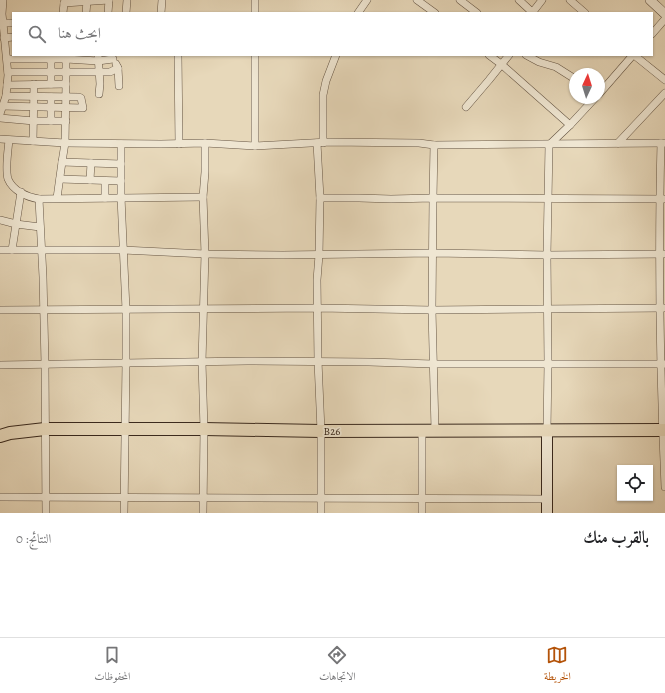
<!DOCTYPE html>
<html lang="ar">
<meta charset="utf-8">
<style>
:root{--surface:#fff;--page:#f2f2f2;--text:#202124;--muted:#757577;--line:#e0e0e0;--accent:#b45309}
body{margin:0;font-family:Alegreya,Amiri,serif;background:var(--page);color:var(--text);direction:rtl}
.controls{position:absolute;right:12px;bottom:12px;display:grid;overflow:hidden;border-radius:0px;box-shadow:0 1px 3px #0004}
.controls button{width:36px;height:36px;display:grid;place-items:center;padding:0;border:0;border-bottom:1px solid var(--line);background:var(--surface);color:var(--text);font:20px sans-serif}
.compass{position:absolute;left:569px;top:68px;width:36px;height:36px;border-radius:50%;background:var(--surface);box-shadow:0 1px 3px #0004;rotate:4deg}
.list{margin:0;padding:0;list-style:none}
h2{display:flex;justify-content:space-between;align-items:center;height:52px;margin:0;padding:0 16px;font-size:17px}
h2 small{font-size:13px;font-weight:400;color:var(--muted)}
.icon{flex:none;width:22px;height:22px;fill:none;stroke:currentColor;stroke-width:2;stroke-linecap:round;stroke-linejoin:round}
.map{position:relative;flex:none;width:665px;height:513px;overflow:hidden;direction:ltr}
.search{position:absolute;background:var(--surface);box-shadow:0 1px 3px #0004;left:12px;right:12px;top:12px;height:44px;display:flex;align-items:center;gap:10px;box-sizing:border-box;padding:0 14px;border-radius:0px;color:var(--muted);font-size:15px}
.sheet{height:124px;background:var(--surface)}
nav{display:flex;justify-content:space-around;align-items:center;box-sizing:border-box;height:56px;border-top:1px solid var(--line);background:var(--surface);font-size:11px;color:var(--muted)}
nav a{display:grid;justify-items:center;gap:2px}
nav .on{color:var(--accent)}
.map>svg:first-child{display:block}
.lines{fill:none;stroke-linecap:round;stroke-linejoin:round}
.minor-casing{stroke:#655544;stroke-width:8}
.tertiary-casing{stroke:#655544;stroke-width:10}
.secondary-casing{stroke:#3a291d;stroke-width:12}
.trunk-casing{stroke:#3a291d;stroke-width:14}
.minor{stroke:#efe6d2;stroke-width:7}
.tertiary{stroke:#efe6d2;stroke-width:9}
.secondary{stroke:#efe6d2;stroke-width:10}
.trunk{stroke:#e7d8ba;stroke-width:12}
.labels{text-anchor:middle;stroke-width:3.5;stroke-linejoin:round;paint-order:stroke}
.street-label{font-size:11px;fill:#3a291d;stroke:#efe6d2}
</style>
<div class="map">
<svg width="665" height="513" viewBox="0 0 665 513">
<rect width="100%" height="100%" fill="#e7d8ba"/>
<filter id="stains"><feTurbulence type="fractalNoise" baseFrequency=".005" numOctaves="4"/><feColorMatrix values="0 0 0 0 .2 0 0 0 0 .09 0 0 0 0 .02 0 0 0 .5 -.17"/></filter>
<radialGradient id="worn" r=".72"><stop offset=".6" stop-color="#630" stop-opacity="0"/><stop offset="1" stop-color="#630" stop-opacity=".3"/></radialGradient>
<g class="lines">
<defs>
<g id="minor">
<path d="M 255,0 L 255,13"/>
<path d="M 417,0 L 435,13"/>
<path d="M 460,0 L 477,13"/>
<path d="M 519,0 L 532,12"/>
<path d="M 570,0 L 585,13"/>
<path d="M 64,3 L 109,0"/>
<path d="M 63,13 L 64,3 L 66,0"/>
<path d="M 86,13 L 87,1"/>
<path d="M 108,13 L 109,0"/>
<path d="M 126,13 L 127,0"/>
<path d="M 161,13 L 162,0"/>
<path d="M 358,13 L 367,0"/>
<path d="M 532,13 L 542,0"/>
<path d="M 3,23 L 13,23"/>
<path d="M 652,34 L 665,19"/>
<path d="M 4,38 L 13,37"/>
<path d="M 51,55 L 51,84"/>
<path d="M 98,55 L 100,84 L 99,94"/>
<path d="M 178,55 L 179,144"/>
<path d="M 255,55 L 255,146"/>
<path d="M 489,55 L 501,64 L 570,125"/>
<path d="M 526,55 L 539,62 L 556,67 L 575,79"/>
<path d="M 634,55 L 665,80"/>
<path d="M 7,59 L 66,59 L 98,61 L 113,59"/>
<path d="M 116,64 L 118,68 L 119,86"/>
<path d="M 8,72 L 110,72 L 118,68"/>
<path d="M 7,85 L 66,84"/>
<path d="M 599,94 L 633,55"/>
<path d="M 2,106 L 83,108 L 81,98 L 79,97 L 6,96"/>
<path d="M 466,107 L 489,80 L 509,55"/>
<path d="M 0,114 L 6,96 L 8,75 L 3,23 L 2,14 L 3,0"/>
<path d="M 0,118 L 34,121 L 66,121"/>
<path d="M 51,121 L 51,97"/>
<path d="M 0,139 L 65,143 L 161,144 L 205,143 L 255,146 L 329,142 L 419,143 L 434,145 L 665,143"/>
<path d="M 9,140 C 8,151 5,169 8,179 C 13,191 27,197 39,199 L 203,197"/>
<path d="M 33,141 L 34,84"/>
<path d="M 317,143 L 320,198 L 319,255 L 317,280 L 318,361 L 321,431 L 321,513"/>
<path d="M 323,143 L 323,95 L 326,81 L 336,55"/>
<path d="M 618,143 L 665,93"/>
<path d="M 661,143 C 658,258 660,373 665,487"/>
<path d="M 121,144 L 121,197 L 126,310 L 126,362 L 124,513"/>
<path d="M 434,145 L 433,198 L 432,310 L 435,430"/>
<path d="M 62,162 L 121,164"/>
<path d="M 60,179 L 121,181"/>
<path d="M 90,180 L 91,163"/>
<path d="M 57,198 L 62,162 L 65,143 L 66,84 L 66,55"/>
<path d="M 105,198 L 105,181"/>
<path d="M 320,198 L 359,198 L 391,199 L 433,198 L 665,199"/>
<path d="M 39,199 L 43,277 L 45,364 L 46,513"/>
<path d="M 0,220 L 16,224 L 40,227"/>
<path d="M 0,250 L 123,250 L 205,254 L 283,255 L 433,253 L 547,255 L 665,254"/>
<path d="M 12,250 L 21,192"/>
<path d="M 0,310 L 318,308 L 432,310 L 665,308"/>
<path d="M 0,365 L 247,361 L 369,362 L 433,364 L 665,364"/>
<path d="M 422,430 L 422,513"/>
<path d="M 547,430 L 548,364 L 547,255 L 549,145 L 570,125 L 595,98"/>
<path d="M 0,497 L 547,499"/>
<path d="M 203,513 L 204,429 L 202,362 L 205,254 L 203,197 L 205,172 L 205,143"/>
</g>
<path id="tertiary" d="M 650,0 L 665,14"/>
<path id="secondary" d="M 547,430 L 547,513"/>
<path id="trunk" d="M 0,436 L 10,433 L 45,429 L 204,429 L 321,431 L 665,430"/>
</defs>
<!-- minor casing -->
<use href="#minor" class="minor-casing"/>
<!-- tertiary casing -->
<use href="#tertiary" class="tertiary-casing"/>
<!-- secondary casing -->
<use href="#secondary" class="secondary-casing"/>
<!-- trunk casing -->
<use href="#trunk" class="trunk-casing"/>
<!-- minor -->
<use href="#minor" class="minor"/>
<!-- tertiary -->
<use href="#tertiary" class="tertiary"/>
<!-- secondary -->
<use href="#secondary" class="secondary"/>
<!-- trunk -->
<use href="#trunk" class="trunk"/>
</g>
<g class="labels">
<!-- street labels -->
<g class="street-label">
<text x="332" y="435">B26</text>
</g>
</g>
<rect width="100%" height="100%" filter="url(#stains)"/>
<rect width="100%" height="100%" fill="url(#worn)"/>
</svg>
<div class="controls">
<button><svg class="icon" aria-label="locate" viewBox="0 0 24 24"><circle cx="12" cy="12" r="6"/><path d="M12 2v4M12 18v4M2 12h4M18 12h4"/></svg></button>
</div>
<svg class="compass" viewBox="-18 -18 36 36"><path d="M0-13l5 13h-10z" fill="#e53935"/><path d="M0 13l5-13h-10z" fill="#757577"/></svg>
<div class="search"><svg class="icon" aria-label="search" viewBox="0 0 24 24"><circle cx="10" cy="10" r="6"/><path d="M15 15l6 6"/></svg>ابحث هنا</div>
</div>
<section class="sheet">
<h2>بالقرب منك<small>النتائج: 0</small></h2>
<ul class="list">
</ul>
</section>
<nav>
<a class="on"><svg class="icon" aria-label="map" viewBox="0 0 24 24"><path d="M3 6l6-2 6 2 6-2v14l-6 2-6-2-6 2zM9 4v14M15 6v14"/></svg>الخريطة</a>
<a><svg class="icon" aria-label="directions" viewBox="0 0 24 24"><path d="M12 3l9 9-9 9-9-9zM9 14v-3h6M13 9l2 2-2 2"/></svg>الاتجاهات</a>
<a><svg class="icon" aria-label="saved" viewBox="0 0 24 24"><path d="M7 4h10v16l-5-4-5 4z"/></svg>المحفوظات</a>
</nav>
